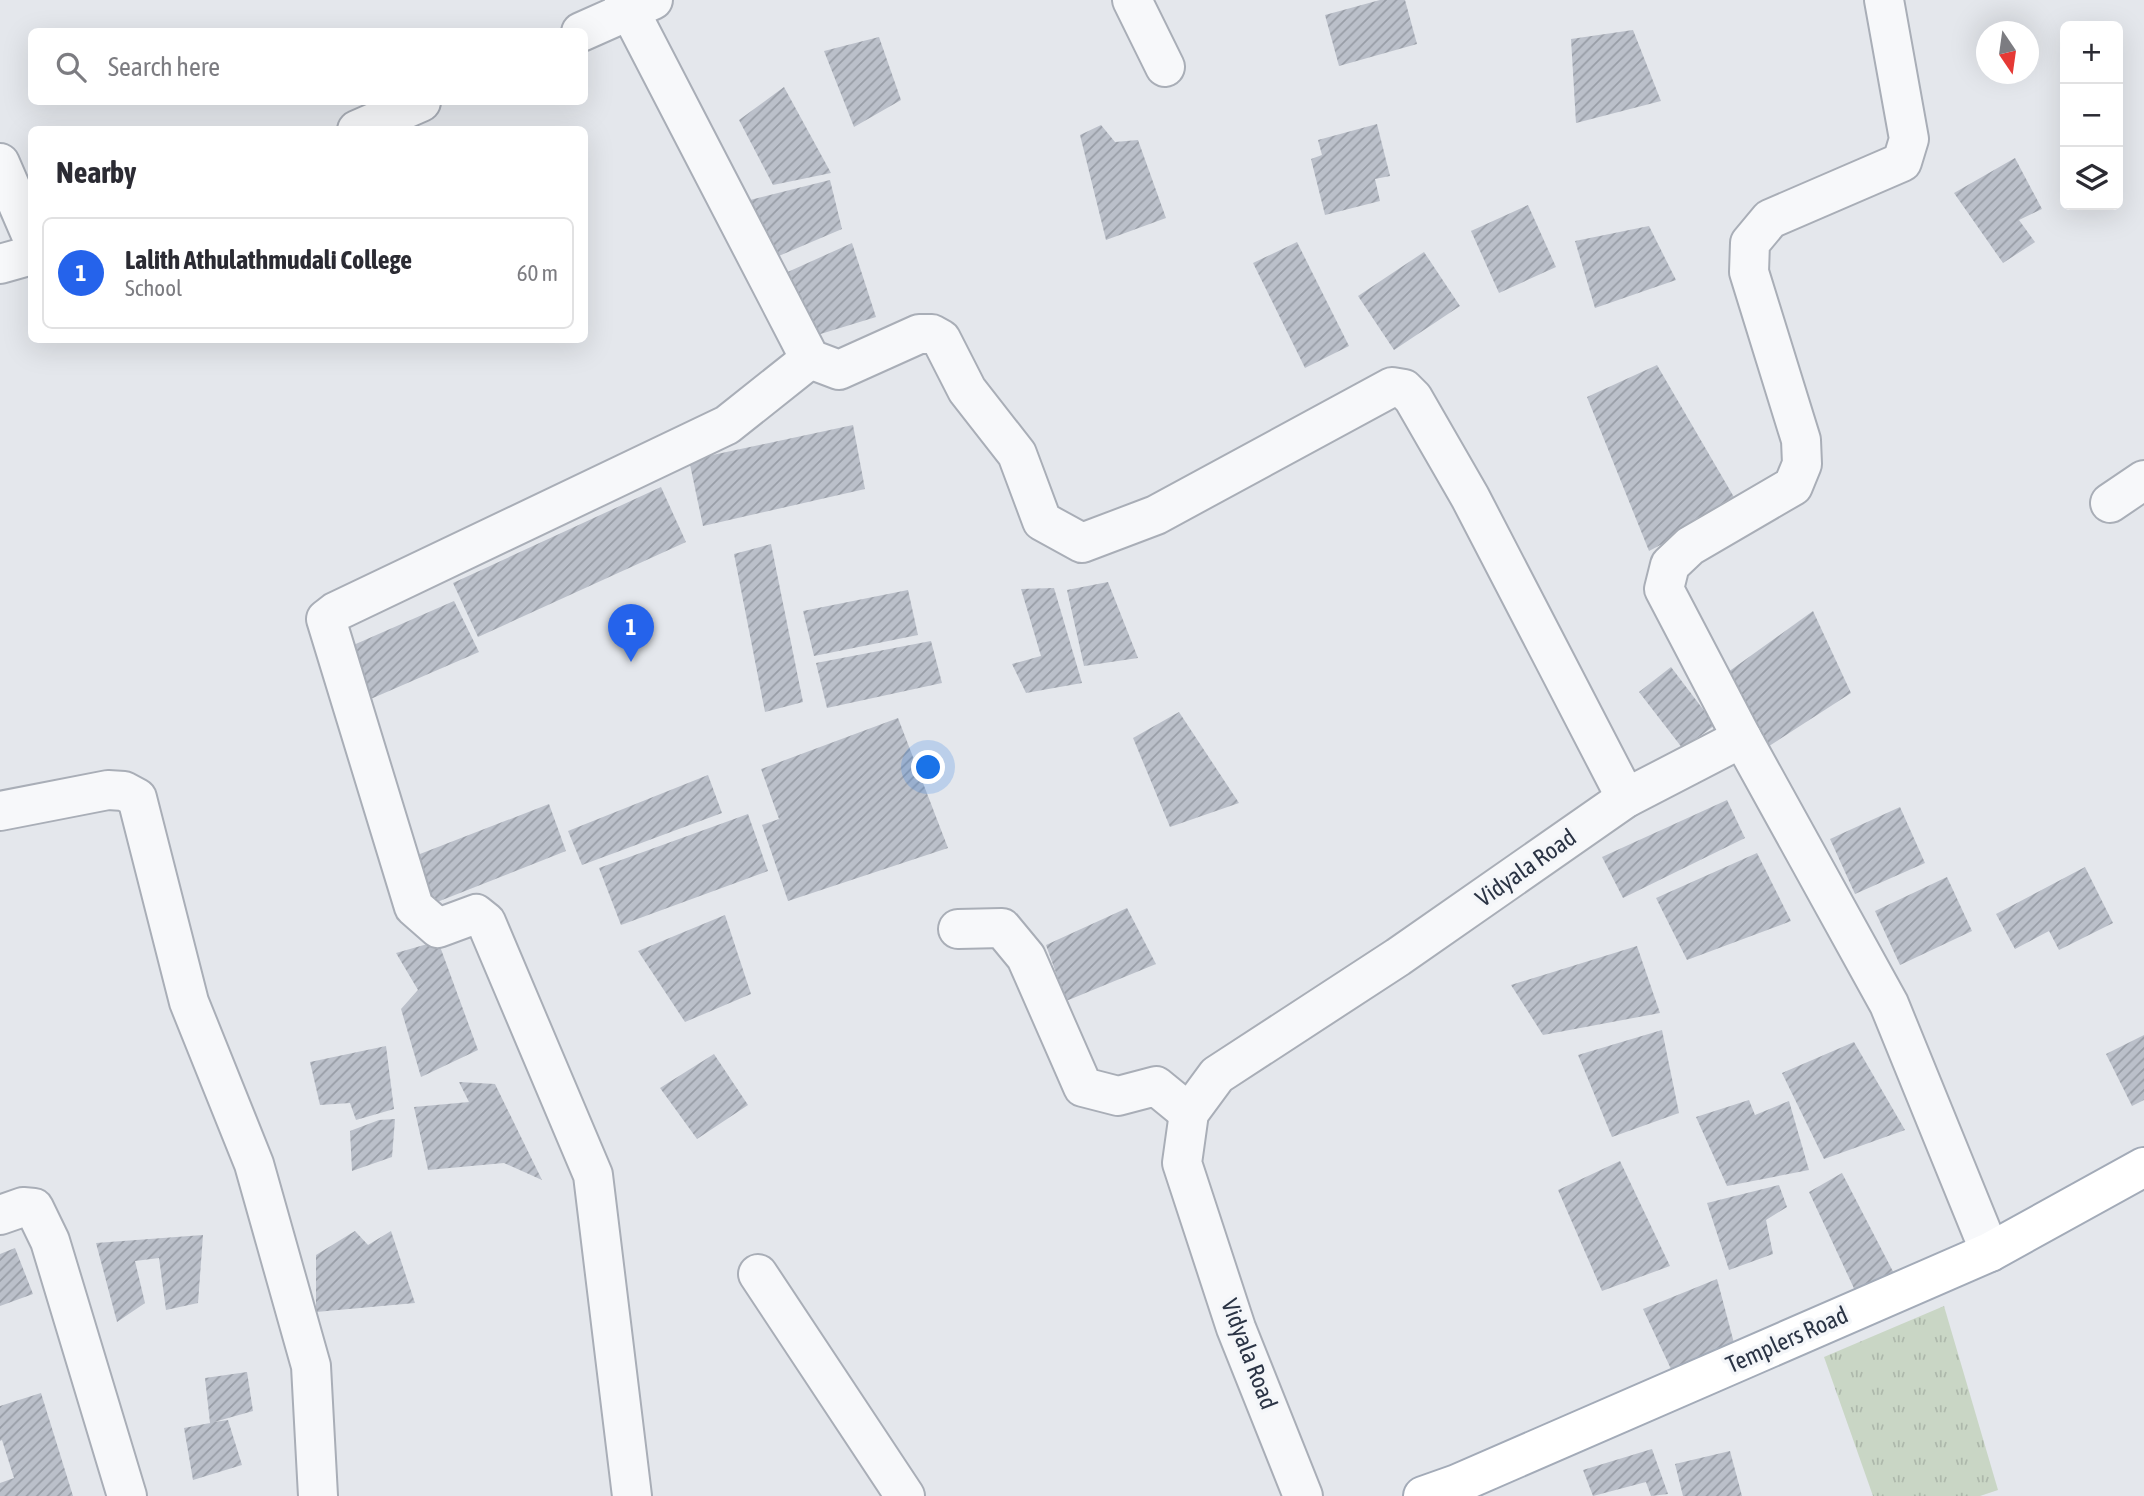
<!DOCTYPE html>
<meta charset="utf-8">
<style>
:root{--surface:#fff;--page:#f2f2f3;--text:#2b2b33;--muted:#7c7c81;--line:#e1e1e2;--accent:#2563eb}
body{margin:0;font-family:"Asap Condensed",sans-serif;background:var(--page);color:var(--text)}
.controls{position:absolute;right:21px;top:21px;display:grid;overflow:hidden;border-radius:10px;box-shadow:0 7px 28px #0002}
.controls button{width:63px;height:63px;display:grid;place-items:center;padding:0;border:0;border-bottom:2px solid var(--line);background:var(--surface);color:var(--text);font:35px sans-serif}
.compass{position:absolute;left:1976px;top:21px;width:63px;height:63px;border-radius:50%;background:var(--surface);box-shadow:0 7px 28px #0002;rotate:167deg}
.you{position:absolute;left:929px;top:768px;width:24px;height:24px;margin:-18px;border:5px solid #fff;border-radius:50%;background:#1a73e8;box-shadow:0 0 0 10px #1a73e833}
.badge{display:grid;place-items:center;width:46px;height:46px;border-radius:50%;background:var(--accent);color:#fff;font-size:23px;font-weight:700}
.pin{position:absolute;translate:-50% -58px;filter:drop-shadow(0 2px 4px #0008)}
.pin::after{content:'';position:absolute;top:37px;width:24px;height:21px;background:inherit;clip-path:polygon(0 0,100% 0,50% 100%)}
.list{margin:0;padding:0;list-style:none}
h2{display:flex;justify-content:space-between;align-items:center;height:91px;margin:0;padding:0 28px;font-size:30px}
h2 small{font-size:23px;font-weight:400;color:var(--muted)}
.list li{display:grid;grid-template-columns:46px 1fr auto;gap:21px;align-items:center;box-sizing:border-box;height:112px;margin:0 14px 14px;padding:0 14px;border:2px solid var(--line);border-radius:10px}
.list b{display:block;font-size:26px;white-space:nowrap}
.list p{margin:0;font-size:23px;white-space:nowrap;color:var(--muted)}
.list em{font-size:23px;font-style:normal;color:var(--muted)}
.icon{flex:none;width:38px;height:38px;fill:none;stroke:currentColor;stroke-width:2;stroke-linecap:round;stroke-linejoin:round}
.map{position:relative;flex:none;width:2144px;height:1496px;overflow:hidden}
.search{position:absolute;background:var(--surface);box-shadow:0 7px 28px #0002;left:28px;top:28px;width:560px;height:77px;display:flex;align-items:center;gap:18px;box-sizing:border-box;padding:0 24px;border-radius:10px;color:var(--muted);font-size:26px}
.panel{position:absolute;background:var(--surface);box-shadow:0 7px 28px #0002;left:28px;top:126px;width:560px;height:217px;border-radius:10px}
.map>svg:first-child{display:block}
.grass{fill:url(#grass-tufts)}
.building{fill:url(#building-hatch)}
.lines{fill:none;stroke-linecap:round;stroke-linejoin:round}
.street-casing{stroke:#a9aeb7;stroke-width:42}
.primary-casing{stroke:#a3abb8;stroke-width:42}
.street{stroke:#f7f8fa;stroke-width:38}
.primary{stroke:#fff;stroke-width:38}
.labels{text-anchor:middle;stroke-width:7;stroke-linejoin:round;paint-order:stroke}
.street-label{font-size:24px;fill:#2b3445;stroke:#f4f6f9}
</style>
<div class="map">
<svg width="2144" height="1496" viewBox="0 0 2144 1496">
<defs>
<pattern id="grass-tufts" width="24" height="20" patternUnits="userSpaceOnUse" patternTransform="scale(1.75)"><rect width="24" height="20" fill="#c9d6c5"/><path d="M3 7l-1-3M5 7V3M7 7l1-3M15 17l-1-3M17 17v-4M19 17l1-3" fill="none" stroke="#adb8ab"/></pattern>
<pattern id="building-hatch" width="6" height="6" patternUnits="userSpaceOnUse" patternTransform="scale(1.75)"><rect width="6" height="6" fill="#bbc0ca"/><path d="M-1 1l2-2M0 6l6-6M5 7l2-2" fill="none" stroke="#989da6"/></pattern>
</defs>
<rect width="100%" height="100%" fill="#e4e7ec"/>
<!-- grass -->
<path class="grass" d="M 1944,1306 L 1998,1490 L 1980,1496 L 1873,1496 L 1824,1357 Z"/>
<!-- building -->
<g class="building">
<path d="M 1380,0 L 1405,0 L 1417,44 L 1339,66 L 1325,15 Z"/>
<path d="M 1633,30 L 1661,101 L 1576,123 L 1571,39 Z"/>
<path d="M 879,37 L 901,100 L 854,127 L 824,51 Z"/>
<path d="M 784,87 L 831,173 L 773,185 L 739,120 Z"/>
<path d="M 1377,124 L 1390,176 L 1375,179 L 1380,201 L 1325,215 L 1311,159 L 1322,155 L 1318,140 Z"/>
<path d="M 1101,125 L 1115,142 L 1138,140 L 1166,218 L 1106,240 L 1080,135 Z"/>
<path d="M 2015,158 L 2042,209 L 2019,220 L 2035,242 L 2003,263 L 1954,193 Z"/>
<path d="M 830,180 L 842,229 L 774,258 L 750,200 Z"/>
<path d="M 1528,205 L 1556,267 L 1499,293 L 1471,231 Z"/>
<path d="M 1649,226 L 1676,280 L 1595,308 L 1575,241 Z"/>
<path d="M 1297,242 L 1349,346 L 1305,368 L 1253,263 Z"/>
<path d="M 852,243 L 876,317 L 814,336 L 781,275 Z"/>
<path d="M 1424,252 L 1460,306 L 1394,350 L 1358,296 Z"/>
<path d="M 1657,365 L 1738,504 L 1649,551 L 1587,397 Z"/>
<path d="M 853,425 L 865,489 L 703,526 L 689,460 Z"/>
<path d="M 661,487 L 686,542 L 478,637 L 453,583 Z"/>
<path d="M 771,544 L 803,702 L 765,712 L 734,554 Z"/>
<path d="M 1108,582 L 1138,658 L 1084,666 L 1067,590 Z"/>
<path d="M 1054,588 L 1082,683 L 1026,693 L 1012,664 L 1041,656 L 1021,589 Z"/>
<path d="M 908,590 L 918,635 L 814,656 L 803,611 Z"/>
<path d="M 454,601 L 479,652 L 366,701 L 342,650 Z"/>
<path d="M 1813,611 L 1851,693 L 1760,752 L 1717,680 Z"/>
<path d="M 931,641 L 942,683 L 827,708 L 816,663 Z"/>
<path d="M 1671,667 L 1715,725 L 1683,749 L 1639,692 Z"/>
<path d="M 1179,712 L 1239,803 L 1170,827 L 1133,738 Z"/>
<path d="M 898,718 L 948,848 L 788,901 L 762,825 L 779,819 L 761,769 Z"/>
<path d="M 708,775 L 722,813 L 582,865 L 568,831 Z"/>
<path d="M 1727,800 L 1745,838 L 1623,898 L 1602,857 Z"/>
<path d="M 549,804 L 566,851 L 427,906 L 407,859 Z"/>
<path d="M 1900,807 L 1925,863 L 1855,894 L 1830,839 Z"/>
<path d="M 748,814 L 768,871 L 621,925 L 599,868 Z"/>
<path d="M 1757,853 L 1791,921 L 1687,960 L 1656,898 Z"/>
<path d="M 2085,867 L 2113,923 L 2059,950 L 2049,931 L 2015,949 L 1996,914 Z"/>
<path d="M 1947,877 L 1972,931 L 1900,965 L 1875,911 Z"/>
<path d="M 1127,908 L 1156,964 L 1066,1001 L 1046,945 Z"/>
<path d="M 725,915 L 751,994 L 685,1022 L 638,951 Z"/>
<path d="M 438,941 L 478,1050 L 421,1077 L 401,1009 L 418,990 L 396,953 Z"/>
<path d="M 1637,946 L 1660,1013 L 1543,1035 L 1511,985 Z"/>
<path d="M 1662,1030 L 1679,1113 L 1612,1137 L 1578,1055 Z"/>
<path d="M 2144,1035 L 2144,1100 L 2132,1106 L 2106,1054 Z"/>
<path d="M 1854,1042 L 1905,1130 L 1824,1159 L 1782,1073 Z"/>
<path d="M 386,1046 L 394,1109 L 356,1120 L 350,1103 L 320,1105 L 310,1062 Z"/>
<path d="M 714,1054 L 748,1105 L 697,1139 L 660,1088 Z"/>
<path d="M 459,1082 L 495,1084 L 542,1180 L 504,1163 L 428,1170 L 414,1107 L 469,1102 Z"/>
<path d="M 1749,1100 L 1755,1115 L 1789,1101 L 1809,1170 L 1727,1186 L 1696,1117 Z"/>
<path d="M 395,1119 L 392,1157 L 352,1171 L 350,1131 L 379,1120 Z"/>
<path d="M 1620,1161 L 1670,1266 L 1602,1291 L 1558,1190 Z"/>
<path d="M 1842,1173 L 1900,1285 L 1858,1297 L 1809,1192 Z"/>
<path d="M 1779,1185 L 1787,1207 L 1766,1220 L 1773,1254 L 1729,1270 L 1707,1203 Z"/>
<path d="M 355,1231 L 368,1245 L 391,1231 L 415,1303 L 316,1312 L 316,1255 Z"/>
<path d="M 203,1235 L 198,1303 L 166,1310 L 159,1258 L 135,1261 L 145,1303 L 117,1322 L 96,1243 Z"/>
<path d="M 15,1248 L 33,1294 L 0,1306 L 0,1254 Z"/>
<path d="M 1717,1279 L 1738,1358 L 1678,1384 L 1643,1309 Z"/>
<path d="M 247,1372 L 253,1411 L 214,1422 L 228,1420 L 242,1465 L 193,1480 L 184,1428 L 210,1423 L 205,1378 Z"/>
<path d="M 41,1393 L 73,1496 L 0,1496 L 0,1483 L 14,1478 L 2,1440 L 0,1441 L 0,1406 Z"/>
<path d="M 1652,1449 L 1668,1494 L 1651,1496 L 1646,1482 L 1593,1496 L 1583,1470 Z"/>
<path d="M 1730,1451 L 1742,1496 L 1683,1496 L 1675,1464 Z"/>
</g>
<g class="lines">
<defs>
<g id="street">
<path d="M 624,0 L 810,359 L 839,370 L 919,334 L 932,334 L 941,339 L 967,390 L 1017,454 L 1042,521 L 1082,543 L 1156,515 L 1392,387 L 1404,389 L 1413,398 L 1470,497 L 1626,798"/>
<path d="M 1132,0 L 1165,67"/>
<path d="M 581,32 L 653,0"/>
<path d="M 357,130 L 421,102"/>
<path d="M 0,163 L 32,237"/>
<path d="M 0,264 L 32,255"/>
<path d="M 2110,503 L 2144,480"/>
<path d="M 1742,738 L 1664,589 L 1670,565 L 1690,546 L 1793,486 L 1802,464 L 1801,440 L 1749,272 L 1750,243 L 1770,219 L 1902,162 L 1909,139 L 1884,0"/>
<path d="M 0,811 L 108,790 L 124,791 L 137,798 L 189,1002 L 254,1164 L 311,1366 L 318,1496"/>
<path d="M 958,929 L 1002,928 L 1026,957 L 1083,1087 L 1118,1096 L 1156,1086 L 1189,1113"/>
<path d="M 0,1215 L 23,1207 L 34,1208 L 50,1241 L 127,1496"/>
<path d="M 758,1274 L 905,1496"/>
<path d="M 632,1496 L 593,1175 L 486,922 L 476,914 L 438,928 L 414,907 L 326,619 L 335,612 L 727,425 L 810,359"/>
<path d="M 1303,1496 L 1236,1328 L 1182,1163 L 1189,1113 L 1217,1075 L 1398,957 L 1626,798 L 1742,738 L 1889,1004 L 1990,1252"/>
</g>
<path id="primary" d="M 1423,1496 L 1457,1484 L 1990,1252 L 2144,1167"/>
</defs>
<!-- street casing -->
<use href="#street" class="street-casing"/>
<!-- primary casing -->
<use href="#primary" class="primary-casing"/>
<!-- street -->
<use href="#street" class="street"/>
<!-- primary -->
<use href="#primary" class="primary"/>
</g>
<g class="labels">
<!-- street labels -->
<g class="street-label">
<text transform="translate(1526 868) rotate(-35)" y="8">Vidyala Road</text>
<text transform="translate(1787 1340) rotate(-24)" y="8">Templers Road</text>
<text transform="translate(1249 1354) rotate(69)" y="8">Vidyala Road</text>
</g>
</g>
</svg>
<div class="controls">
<button>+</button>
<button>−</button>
<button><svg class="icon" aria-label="layers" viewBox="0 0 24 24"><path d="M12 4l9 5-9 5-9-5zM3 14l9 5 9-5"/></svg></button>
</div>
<svg class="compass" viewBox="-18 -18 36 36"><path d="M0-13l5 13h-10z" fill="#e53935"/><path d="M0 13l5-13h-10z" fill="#7c7c81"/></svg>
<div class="you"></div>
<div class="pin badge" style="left:631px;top:662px">1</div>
<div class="search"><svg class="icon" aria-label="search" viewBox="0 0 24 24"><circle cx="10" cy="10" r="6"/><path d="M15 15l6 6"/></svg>Search here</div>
<section class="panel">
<h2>Nearby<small></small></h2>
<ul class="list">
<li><span class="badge">1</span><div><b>Lalith Athulathmudali College</b><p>School</p></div><em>60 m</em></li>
</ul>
</section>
</div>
